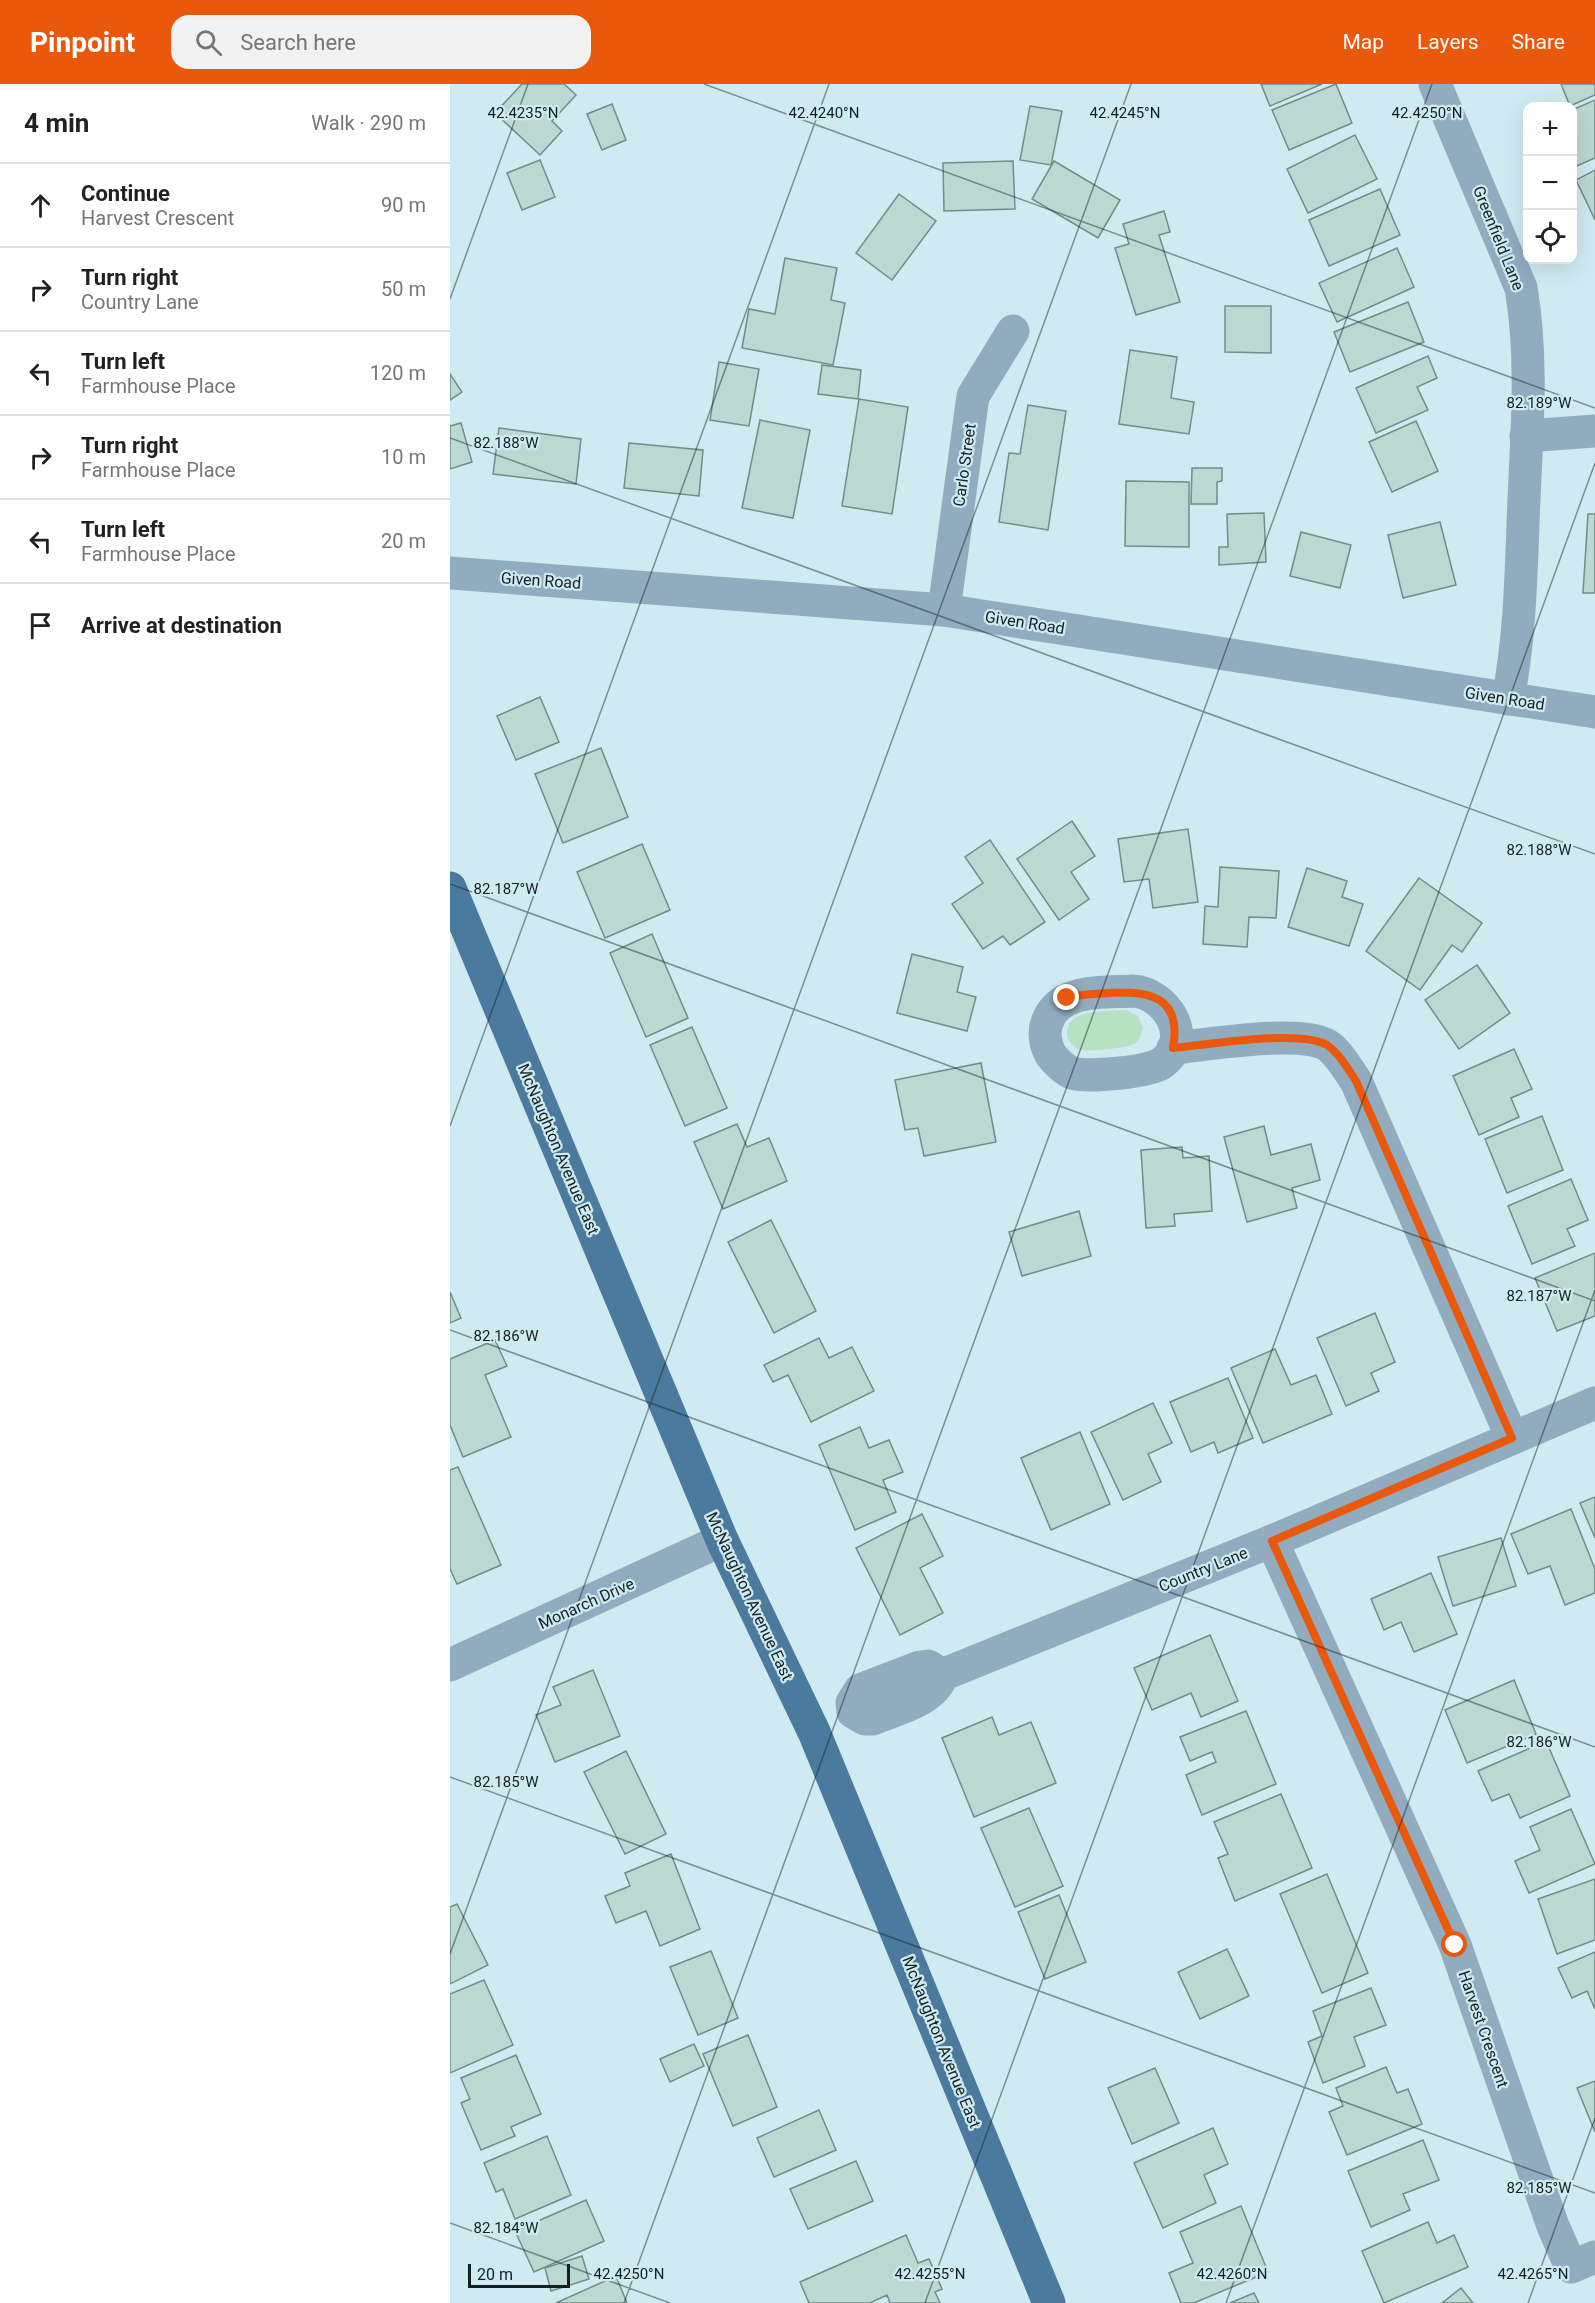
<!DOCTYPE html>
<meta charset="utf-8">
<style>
:root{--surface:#fff;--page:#f2f2f2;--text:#202124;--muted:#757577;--line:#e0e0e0;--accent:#ea580c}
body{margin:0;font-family:Roboto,sans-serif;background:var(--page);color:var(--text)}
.controls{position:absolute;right:18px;top:18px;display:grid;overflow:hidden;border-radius:12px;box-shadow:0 6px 24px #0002}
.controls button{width:54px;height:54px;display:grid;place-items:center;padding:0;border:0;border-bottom:2px solid var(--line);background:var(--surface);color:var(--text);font:30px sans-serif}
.scale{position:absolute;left:18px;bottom:15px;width:102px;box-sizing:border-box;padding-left:6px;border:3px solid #151f21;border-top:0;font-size:16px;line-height:21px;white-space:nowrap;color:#151f21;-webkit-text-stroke:4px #cfebf1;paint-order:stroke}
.stop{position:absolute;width:18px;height:18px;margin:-14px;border:4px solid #ea580c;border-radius:50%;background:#fff}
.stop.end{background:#ea580c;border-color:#fff;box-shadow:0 2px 6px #0008}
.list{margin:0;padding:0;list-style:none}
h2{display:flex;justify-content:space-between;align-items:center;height:78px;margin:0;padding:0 24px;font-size:26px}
h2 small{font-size:20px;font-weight:400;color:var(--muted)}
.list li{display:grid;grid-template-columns:39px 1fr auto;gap:18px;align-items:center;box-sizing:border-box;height:84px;padding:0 24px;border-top:2px solid var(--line)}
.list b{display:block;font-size:22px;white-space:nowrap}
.list p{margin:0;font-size:20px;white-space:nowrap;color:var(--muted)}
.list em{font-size:20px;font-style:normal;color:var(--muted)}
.icon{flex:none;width:33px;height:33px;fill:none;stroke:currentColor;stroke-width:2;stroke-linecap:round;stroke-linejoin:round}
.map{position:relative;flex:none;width:1145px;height:2219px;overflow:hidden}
header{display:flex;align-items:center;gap:36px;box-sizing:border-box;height:84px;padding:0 30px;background:var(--accent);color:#fff}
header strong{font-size:28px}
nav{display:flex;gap:33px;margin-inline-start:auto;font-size:21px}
.search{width:420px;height:54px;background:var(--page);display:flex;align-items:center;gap:15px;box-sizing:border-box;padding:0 21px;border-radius:18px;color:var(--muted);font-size:22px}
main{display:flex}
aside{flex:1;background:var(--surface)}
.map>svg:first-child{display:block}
.green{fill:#b4e2c3}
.building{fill:#bcd8d3;stroke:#728c87;stroke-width:1.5}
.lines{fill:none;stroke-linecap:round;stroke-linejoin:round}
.minor{stroke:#92acbf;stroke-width:33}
.major{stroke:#4a7b9e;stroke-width:33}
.route{stroke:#ea580c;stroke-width:8}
.ticks{fill:none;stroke:#151f21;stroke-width:1.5;stroke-opacity:0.45}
.labels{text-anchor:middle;stroke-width:4.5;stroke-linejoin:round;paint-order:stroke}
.street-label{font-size:16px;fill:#151f21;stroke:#cfebf1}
.ticks-label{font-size:15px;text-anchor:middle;fill:#151f21;stroke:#cfebf1;stroke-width:4.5;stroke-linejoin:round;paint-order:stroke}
</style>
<header>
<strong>Pinpoint</strong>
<div class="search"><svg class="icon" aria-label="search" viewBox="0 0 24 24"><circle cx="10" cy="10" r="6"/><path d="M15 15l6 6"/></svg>Search here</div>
<nav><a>Map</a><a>Layers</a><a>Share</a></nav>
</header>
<main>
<aside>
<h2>4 min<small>Walk · 290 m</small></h2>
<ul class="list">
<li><svg class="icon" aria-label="ahead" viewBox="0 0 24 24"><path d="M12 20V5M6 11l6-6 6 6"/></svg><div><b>Continue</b><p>Harvest Crescent</p></div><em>90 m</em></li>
<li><svg class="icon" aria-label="right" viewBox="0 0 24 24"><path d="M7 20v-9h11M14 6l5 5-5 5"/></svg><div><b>Turn right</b><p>Country Lane</p></div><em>50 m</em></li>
<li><svg class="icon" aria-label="left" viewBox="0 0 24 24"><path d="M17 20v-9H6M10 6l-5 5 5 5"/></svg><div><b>Turn left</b><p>Farmhouse Place</p></div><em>120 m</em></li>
<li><svg class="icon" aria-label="right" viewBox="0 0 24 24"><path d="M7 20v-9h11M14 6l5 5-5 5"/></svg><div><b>Turn right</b><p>Farmhouse Place</p></div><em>10 m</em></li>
<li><svg class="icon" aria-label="left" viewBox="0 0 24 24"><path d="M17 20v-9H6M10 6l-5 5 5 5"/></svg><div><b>Turn left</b><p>Farmhouse Place</p></div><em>20 m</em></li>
<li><svg class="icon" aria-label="arrive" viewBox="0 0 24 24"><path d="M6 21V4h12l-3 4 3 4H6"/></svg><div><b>Arrive at destination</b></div></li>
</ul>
</aside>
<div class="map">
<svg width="1145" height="2219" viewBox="0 0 1145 2219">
<rect width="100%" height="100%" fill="#cfebf1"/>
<!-- green -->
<path class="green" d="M 676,926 L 688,932 L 693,944 C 691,951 690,957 684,960 C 676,964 636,969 628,965 C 623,963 618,957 617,951 C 615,924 659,927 676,926 Z"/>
<!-- building -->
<g class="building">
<path d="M 72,0 L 114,0 L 126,11 L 102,37 L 112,47 L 90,71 L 45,29 Z"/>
<path d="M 811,0 L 872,0 L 820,22 Z"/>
<path d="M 886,0 L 902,39 L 839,66 L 822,26 Z"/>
<path d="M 1111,0 L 1145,0 L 1145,11 L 1120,22 Z"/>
<path d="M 1145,16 L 1145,74 L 1122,84 L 1122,26 Z"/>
<path d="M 162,20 L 176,56 L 152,66 L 137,30 Z"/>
<path d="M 580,22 L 612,27 L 601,81 L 570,76 Z"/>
<path d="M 905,51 L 927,95 L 858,129 L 837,85 Z"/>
<path d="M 90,76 L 105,113 L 72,126 L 57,89 Z"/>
<path d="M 563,77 L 565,125 L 494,127 L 493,79 Z"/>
<path d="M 604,77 L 670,116 L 648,154 L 582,115 Z"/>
<path d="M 1145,86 L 1145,136 L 1126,96 Z"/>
<path d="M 930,105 L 950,151 L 879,182 L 859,136 Z"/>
<path d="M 449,110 L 486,137 L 442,196 L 406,169 Z"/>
<path d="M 714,127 L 720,148 L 709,151 L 730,218 L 686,231 L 665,164 L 679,160 L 673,140 Z"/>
<path d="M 947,164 L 964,203 L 887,238 L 869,199 Z"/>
<path d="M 335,174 L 387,184 L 381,216 L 395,219 L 383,281 L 292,264 L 299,225 L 325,230 Z"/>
<path d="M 958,218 L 974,258 L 900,288 L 884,248 Z"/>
<path d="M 775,222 L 821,222 L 821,269 L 775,268 Z"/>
<path d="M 680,266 L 727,273 L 721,314 L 744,318 L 739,350 L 669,340 Z"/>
<path d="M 978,272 L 987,294 L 967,303 L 978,326 L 926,349 L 906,304 Z"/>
<path d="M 269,278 L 309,285 L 299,342 L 260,336 Z"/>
<path d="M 372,281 L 411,286 L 408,315 L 368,310 Z"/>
<path d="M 0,290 L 12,308 L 0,316 Z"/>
<path d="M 409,315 L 458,323 L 442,430 L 392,422 Z"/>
<path d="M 578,321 L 616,327 L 598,446 L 549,438 L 559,369 L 570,370 Z"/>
<path d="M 310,336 L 360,346 L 343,434 L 292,424 Z"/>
<path d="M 966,337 L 988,387 L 942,408 L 919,358 Z"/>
<path d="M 11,339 L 22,378 L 0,385 L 0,342 Z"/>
<path d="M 49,344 L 131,355 L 126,400 L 43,390 Z"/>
<path d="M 179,359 L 253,366 L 249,412 L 174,404 Z"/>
<path d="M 742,384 L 772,384 L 772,397 L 767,398 L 767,420 L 741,420 Z"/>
<path d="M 676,397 L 739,398 L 739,463 L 675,462 Z"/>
<path d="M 814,429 L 816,478 L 769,481 L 769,463 L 778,463 L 777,430 Z"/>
<path d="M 1138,430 L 1145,430 L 1145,509 L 1133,509 Z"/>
<path d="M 990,438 L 1006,501 L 953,514 L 938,451 Z"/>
<path d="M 851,448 L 901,461 L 890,504 L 840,492 Z"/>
<path d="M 90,613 L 109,658 L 66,676 L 47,632 Z"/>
<path d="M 151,664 L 178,733 L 113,759 L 85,690 Z"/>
<path d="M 622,737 L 645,772 L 621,788 L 639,815 L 609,836 L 567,775 Z"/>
<path d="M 738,745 L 748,818 L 703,824 L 699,795 L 674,798 L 668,755 Z"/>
<path d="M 540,756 L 595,838 L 560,861 L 553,852 L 533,865 L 502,820 L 533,799 L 515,773 Z"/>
<path d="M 192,760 L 220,826 L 155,854 L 127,788 Z"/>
<path d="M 770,783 L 829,787 L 826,834 L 799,833 L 797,863 L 753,860 L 755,822 L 768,823 Z"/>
<path d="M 857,784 L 897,797 L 892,813 L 913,820 L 899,862 L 838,843 Z"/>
<path d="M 969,794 L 1032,839 L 1012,868 L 1002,861 L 970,906 L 916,867 Z"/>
<path d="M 202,850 L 238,934 L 196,953 L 160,869 Z"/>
<path d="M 462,870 L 513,883 L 507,908 L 526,913 L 517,947 L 447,929 Z"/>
<path d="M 1027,881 L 1060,929 L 1009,965 L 975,916 Z"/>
<path d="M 242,943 L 277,1024 L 235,1042 L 200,961 Z"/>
<path d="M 1064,965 L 1082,1005 L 1061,1014 L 1069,1033 L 1029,1051 L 1003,992 Z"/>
<path d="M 531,979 L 546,1058 L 474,1072 L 468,1044 L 455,1046 L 445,996 Z"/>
<path d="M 1092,1032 L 1113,1086 L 1057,1109 L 1035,1055 Z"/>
<path d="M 287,1040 L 297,1063 L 319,1054 L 337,1097 L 273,1125 L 244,1058 Z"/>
<path d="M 814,1042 L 821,1071 L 861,1060 L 870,1096 L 842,1104 L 847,1124 L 797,1138 L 774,1053 Z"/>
<path d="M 732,1063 L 733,1074 L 759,1072 L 762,1127 L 724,1130 L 725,1142 L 696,1144 L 691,1066 Z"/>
<path d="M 1121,1095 L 1138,1136 L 1117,1145 L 1125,1162 L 1082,1180 L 1058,1122 Z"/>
<path d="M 629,1127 L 641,1172 L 572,1192 L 559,1148 Z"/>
<path d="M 321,1136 L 366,1227 L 324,1249 L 278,1158 Z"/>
<path d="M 1145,1169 L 1145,1232 L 1107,1247 L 1085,1194 Z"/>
<path d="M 0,1208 L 11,1234 L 0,1239 Z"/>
<path d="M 925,1229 L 945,1278 L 921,1289 L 929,1307 L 896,1322 L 867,1254 Z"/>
<path d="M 369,1254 L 379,1274 L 402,1263 L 424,1307 L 361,1338 L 338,1291 L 323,1298 L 314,1281 Z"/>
<path d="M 45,1256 L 57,1282 L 35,1291 L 61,1353 L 13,1373 L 0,1341 L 0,1275 Z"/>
<path d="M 825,1265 L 841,1301 L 866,1291 L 882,1330 L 813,1359 L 781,1284 Z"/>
<path d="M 778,1294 L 803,1354 L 768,1369 L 764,1358 L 741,1368 L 720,1318 Z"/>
<path d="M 703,1319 L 722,1359 L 698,1370 L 711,1398 L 673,1416 L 641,1348 Z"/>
<path d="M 410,1343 L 419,1364 L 439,1356 L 453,1388 L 433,1396 L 446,1428 L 405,1446 L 369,1361 Z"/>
<path d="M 630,1348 L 660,1420 L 601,1446 L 571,1374 Z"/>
<path d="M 8,1383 L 51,1481 L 7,1500 L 0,1485 L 0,1386 Z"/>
<path d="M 1145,1413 L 1145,1454 L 1130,1419 Z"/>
<path d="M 1121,1425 L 1145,1485 L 1145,1509 L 1115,1521 L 1100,1482 L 1078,1490 L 1061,1450 Z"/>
<path d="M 472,1430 L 493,1472 L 470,1484 L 493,1529 L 450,1551 L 406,1464 Z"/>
<path d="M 1051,1454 L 1066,1502 L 1003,1522 L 988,1473 Z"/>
<path d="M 981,1489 L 1007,1550 L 964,1568 L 951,1538 L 934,1546 L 921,1515 Z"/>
<path d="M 760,1551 L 788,1617 L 751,1633 L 741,1609 L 702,1626 L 684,1584 Z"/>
<path d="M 143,1586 L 170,1652 L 105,1678 L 86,1631 L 111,1621 L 103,1603 Z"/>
<path d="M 1064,1596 L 1086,1650 L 1017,1679 L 995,1626 Z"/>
<path d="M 796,1627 L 826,1700 L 752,1731 L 736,1691 L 766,1678 L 762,1668 L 740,1677 L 730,1653 Z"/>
<path d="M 542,1633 L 549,1651 L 581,1638 L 606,1699 L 524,1733 L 492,1654 Z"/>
<path d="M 1096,1657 L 1120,1712 L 1070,1734 L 1059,1710 L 1042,1717 L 1028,1687 Z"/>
<path d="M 176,1667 L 216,1750 L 175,1770 L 134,1688 Z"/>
<path d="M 831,1710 L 862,1784 L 785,1817 L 768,1774 L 778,1770 L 764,1738 Z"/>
<path d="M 579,1724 L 613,1802 L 565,1823 L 531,1744 Z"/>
<path d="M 1121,1725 L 1145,1780 L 1079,1809 L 1065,1777 L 1090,1766 L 1080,1743 Z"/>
<path d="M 221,1770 L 250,1845 L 210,1862 L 196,1827 L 166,1839 L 155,1812 L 180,1802 L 175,1789 Z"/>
<path d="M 877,1790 L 918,1889 L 872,1909 L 830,1810 Z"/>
<path d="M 1145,1795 L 1145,1856 L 1107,1870 L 1088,1815 Z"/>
<path d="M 609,1811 L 636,1878 L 595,1895 L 568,1828 Z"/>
<path d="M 7,1820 L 38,1881 L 0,1900 L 0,1823 Z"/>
<path d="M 777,1865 L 799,1912 L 750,1935 L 728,1888 Z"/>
<path d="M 261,1867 L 288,1934 L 248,1951 L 220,1883 Z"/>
<path d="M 1145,1868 L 1145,1925 L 1137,1907 L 1122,1914 L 1108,1884 Z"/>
<path d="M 34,1896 L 63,1961 L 0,1989 L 0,1910 Z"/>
<path d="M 921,1904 L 936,1941 L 904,1953 L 915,1982 L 873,1999 L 858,1958 L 872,1952 L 863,1927 Z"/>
<path d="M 298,1951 L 327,2023 L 283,2042 L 253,1970 Z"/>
<path d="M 244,1960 L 254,1982 L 220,1998 L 210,1975 Z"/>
<path d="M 66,1971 L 91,2030 L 61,2043 L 65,2052 L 31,2066 L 11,2019 L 20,2015 L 11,1994 Z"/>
<path d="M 936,1983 L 947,2009 L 958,2005 L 972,2040 L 897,2071 L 879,2028 L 893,2022 L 886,2004 Z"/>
<path d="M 705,1984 L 729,2039 L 682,2060 L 658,2004 Z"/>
<path d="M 1145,1997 L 1145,2048 L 1127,2004 Z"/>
<path d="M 369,2026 L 386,2066 L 324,2093 L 307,2054 Z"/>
<path d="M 763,2044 L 778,2080 L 754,2091 L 766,2119 L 713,2144 L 684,2079 Z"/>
<path d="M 97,2052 L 121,2111 L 65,2135 L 53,2105 L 46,2108 L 34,2079 Z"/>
<path d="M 973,2056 L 989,2096 L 953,2110 L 960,2126 L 921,2143 L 898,2087 Z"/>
<path d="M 406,2077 L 423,2117 L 358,2145 L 340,2105 Z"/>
<path d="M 136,2116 L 154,2157 L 84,2188 L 65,2147 Z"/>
<path d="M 791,2122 L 818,2188 L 744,2219 L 731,2219 L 719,2189 L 743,2179 L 730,2148 Z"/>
<path d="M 978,2138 L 987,2159 L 1004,2151 L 1018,2183 L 934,2219 L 912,2167 Z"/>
<path d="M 456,2151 L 468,2179 L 479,2175 L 492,2205 L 485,2208 L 490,2219 L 440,2219 L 437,2211 L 420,2219 L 359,2219 L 350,2198 Z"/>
<path d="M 132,2172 L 139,2195 L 101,2207 L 95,2184 Z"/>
<path d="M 166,2192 L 177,2219 L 106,2219 Z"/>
<path d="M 1011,2204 L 1023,2219 L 992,2219 Z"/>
<path d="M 804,2209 L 809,2219 L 780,2219 Z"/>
</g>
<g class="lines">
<!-- minor -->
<g class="minor">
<path d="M 985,0 L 1071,204 C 1083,273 1077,345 1074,415 C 1071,483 1071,548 1058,615"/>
<path d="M 1076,352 L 1145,347"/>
<path d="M 0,489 L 494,526 L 1145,628"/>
<path d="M 494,526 L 523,312 L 563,247"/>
<path d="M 683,907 C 716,909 745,954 712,979 C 700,988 637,994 622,989 C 615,986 606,978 601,971 C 595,961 593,947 598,936 C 611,904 654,909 683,907 Z"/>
<path d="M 723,964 C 757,961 849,945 877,961 C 889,969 898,986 906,997 L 1062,1354"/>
<path d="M 822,1457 L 1005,1861 L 1103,2142 L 1121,2183 L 1145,2173"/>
<path d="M 0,1581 L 272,1456"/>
<path d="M 478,1582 L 492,1591 C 485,1617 445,1625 423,1635 L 415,1635 L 403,1628 L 402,1619 L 410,1606 L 470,1583 Z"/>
<path d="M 492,1591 L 822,1457 L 1145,1319"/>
</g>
<!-- major -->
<path class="major" d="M 0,804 L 272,1456 L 364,1648 L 599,2219"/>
</g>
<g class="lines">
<!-- route -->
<path class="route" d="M 617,914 C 631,910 645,910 659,909 C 701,906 732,914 723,964 C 757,961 849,945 877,961 C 889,969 898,985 906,997 L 1062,1354 L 822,1457 L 1005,1861"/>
</g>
<!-- ticks -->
<path class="ticks" d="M 254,0 L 1145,324M 0,215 L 78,0M 0,354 L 1145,770M 0,800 L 1145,1217M 0,1042 L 379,0M 0,1246 L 1145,1663M 0,1693 L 1145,2109M 0,1870 L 681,0M 0,2139 L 220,2219M 174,2219 L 982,0M 475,2219 L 1145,379M 776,2219 L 1145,1206M 1078,2219 L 1145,2034"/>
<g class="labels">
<!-- street labels -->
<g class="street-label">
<text transform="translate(1049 154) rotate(68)" y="6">Greenfield Lane</text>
<text transform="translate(514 381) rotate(-82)" y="6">Carlo Street</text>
<text transform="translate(91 496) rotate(4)" y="6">Given Road</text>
<text transform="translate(575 538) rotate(9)" y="6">Given Road</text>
<text transform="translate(1055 614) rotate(9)" y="6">Given Road</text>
<text transform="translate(109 1065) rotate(67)" y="6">McNaughton Avenue East</text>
<text transform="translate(753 1485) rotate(-22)" y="6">Country Lane</text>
<text transform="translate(300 1512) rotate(65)" y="6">McNaughton Avenue East</text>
<text transform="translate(136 1519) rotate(-24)" y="6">Monarch Drive</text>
<text transform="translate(1034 1945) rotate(71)" y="6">Harvest Crescent</text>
<text transform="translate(492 1958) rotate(68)" y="6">McNaughton Avenue East</text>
</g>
</g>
<g class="ticks-label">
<text x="73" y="34">42.4235°N</text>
<text x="374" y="34">42.4240°N</text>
<text x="675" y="34">42.4245°N</text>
<text x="977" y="34">42.4250°N</text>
<text x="1089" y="324">82.189°W</text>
<text x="56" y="364">82.188°W</text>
<text x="1089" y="771">82.188°W</text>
<text x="56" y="810">82.187°W</text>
<text x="1089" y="1217">82.187°W</text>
<text x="56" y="1257">82.186°W</text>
<text x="1089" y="1663">82.186°W</text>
<text x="56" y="1703">82.185°W</text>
<text x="1089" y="2109">82.185°W</text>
<text x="56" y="2149">82.184°W</text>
<text x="179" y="2195">42.4250°N</text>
<text x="480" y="2195">42.4255°N</text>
<text x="782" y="2195">42.4260°N</text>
<text x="1083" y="2195">42.4265°N</text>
</g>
</svg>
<div class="controls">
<button>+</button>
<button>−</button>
<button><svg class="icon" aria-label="locate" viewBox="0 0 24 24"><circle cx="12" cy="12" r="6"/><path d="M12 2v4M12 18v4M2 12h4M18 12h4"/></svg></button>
</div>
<div class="scale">20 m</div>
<div class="stop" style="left:1005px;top:1861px"></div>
<div class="stop end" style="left:617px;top:914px"></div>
</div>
</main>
